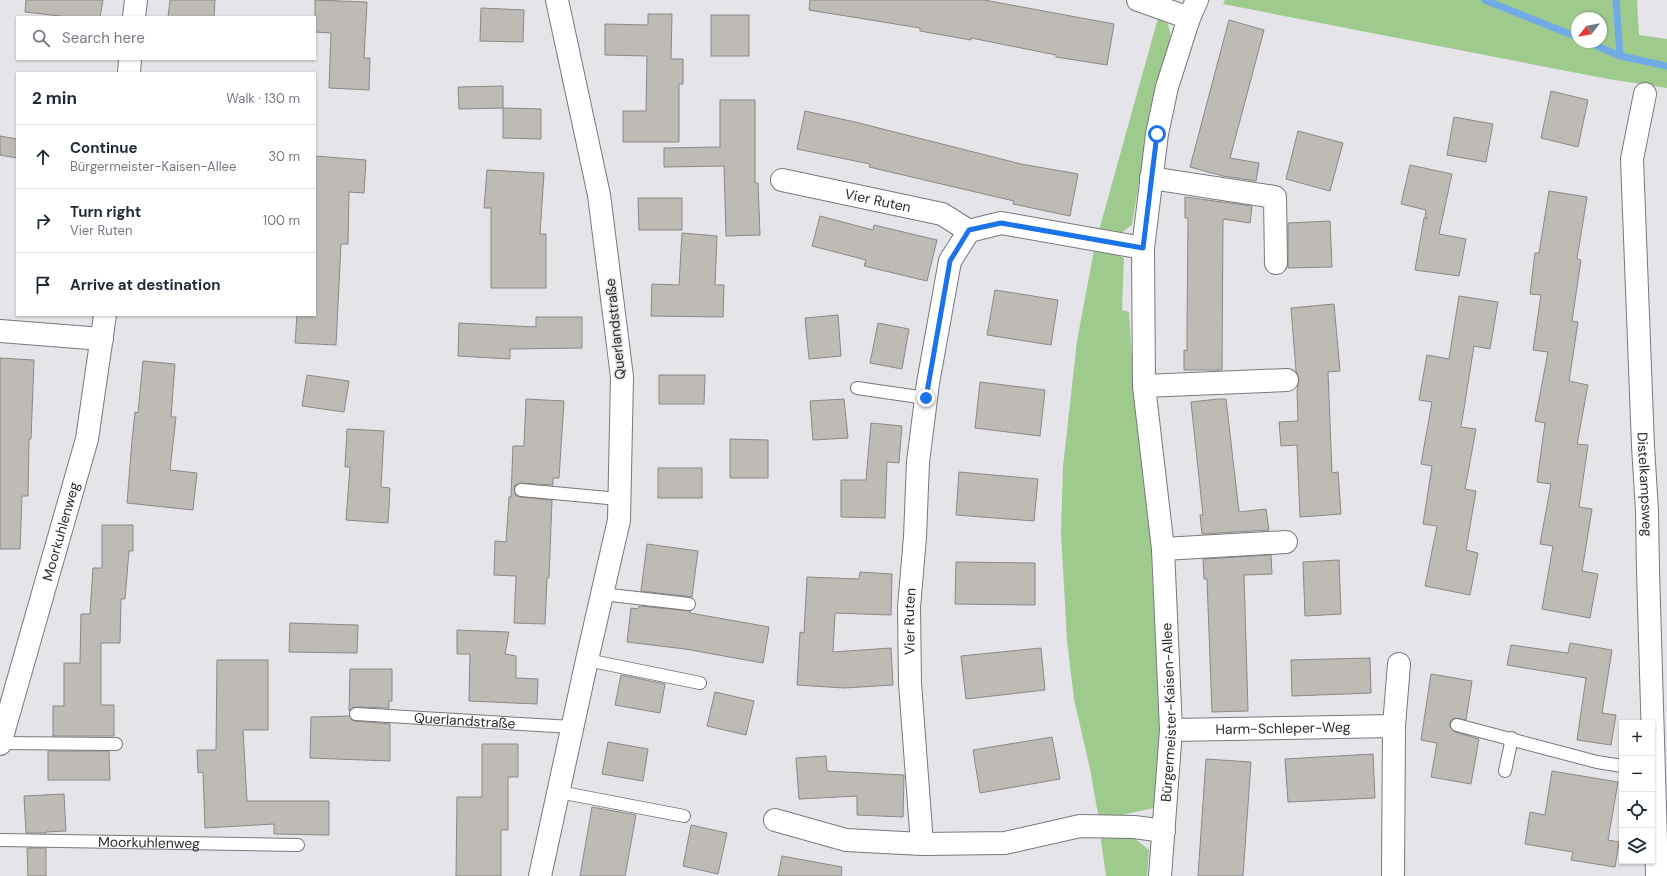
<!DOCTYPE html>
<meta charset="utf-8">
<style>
:root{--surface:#fff;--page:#f2f2f3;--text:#1f2937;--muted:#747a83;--line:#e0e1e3}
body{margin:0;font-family:"DM Sans",sans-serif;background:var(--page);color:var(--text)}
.controls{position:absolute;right:12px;bottom:12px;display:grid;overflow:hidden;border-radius:0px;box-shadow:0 1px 3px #0004}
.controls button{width:36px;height:36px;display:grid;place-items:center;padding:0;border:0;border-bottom:1px solid var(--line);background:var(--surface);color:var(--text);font:20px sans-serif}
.compass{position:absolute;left:1571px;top:12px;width:36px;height:36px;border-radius:50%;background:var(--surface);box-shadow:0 1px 3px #0004;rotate:239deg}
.stop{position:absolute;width:12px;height:12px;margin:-9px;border:3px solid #1a73e8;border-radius:50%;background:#fff}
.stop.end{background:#1a73e8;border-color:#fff;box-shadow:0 1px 4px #0008}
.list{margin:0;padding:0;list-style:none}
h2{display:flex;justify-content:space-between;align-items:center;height:52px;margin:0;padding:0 16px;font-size:17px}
h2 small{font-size:13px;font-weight:400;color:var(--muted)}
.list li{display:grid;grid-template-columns:26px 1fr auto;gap:12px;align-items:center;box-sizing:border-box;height:64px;padding:0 16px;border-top:1px solid var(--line)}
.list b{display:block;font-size:15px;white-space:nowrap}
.list p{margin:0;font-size:13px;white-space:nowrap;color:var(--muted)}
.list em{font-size:13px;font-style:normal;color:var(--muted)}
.icon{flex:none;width:22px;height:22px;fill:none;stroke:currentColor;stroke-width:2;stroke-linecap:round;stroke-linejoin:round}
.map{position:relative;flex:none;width:1667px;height:876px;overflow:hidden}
.search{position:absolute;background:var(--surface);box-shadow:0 1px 3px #0004;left:16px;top:16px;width:300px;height:44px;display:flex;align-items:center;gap:10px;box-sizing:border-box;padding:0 14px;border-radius:0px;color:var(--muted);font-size:15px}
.panel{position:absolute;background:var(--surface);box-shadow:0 1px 3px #0004;left:16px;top:72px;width:300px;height:244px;border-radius:0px}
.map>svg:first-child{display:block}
.green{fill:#9ecb8d;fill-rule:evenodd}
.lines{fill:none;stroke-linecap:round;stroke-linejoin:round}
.stream{stroke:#70abe6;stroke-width:7}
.building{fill:#bebbb7;stroke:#8b8885}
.lane-casing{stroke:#79797d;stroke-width:14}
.street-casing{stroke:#79797d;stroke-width:24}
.lane{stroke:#fff;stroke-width:12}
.street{stroke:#fff;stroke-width:22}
.route{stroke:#1a73e8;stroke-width:5}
.labels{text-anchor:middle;stroke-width:3;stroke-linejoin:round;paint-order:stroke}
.street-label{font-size:14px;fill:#2b2b2d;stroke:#e4e4e9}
</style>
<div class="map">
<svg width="1667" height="876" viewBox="0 0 1667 876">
<rect width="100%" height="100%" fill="#e4e4e9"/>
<!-- green -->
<g class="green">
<path d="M 1225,0 L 1637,0 L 1639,35 L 1667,39 L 1667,88 L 1608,79 L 1223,4 ZM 1577,18 L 1601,18 L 1601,42 L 1577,42 Z"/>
<path d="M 1158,18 L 1168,24 L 1171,38 L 1148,127 L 1132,225 L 1118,235 L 1098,234 Z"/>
<path d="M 1095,245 L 1124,258 L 1122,310 L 1129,312 L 1134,393 L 1154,556 L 1162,730 L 1154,808 L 1099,820 L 1090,769 L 1074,699 L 1067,641 L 1061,532 L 1063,467 L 1077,341 Z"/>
<path d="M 1100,833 L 1134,838 L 1149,850 L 1147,876 L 1106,876 Z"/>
</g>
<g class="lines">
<!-- stream -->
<g class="stream">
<path d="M 1485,0 L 1577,37"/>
<path d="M 1616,0 L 1620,56"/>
<path d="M 1588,42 L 1620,56 L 1667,66"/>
</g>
</g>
<!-- building -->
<g class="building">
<path d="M 26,0 L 103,0 L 100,17 L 68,17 L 25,12 Z"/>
<path d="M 170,0 L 215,0 L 214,17 L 168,17 Z"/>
<path d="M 315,0 L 367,2 L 364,58 L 370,58 L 369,90 L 329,88 L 331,33 L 315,32 Z"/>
<path d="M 810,0 L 984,0 L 1114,24 L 1107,65 L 1056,57 L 1056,55 L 971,38 L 971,40 L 920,31 L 920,28 L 809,10 Z"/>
<path d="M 481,8 L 524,10 L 523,42 L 480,41 Z"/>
<path d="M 648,14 L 672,14 L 671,59 L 683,59 L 683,84 L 679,84 L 679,142 L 623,142 L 623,111 L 646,111 L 647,56 L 605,55 L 605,24 L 648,25 Z"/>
<rect x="711" y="15" width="38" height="41"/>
<path d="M 1229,20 L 1264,30 L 1230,158 L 1259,163 L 1256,181 L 1223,176 L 1190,167 Z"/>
<path d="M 503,86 L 503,108 L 459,109 L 458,87 Z"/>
<path d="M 1551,91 L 1588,100 L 1578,147 L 1541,138 Z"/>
<path d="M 720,100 L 755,100 L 755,183 L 758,183 L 760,235 L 726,236 L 724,166 L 664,167 L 664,148 L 720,147 Z"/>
<path d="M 503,108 L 541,109 L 541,139 L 503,138 Z"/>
<path d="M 805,111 L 855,122 L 1021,164 L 1078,174 L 1070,216 L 1013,204 L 1014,201 L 869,167 L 870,164 L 797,149 Z"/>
<path d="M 1454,117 L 1493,124 L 1486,162 L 1447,155 Z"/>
<path d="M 1298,131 L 1343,143 L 1330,191 L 1286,179 Z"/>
<path d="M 0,136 L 17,139 L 17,158 L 0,155 Z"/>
<path d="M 315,156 L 366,160 L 364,193 L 349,192 L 348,244 L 341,244 L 336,345 L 295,343 L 297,315 L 315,315 Z"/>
<path d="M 1410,165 L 1452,174 L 1439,234 L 1466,239 L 1459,276 L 1415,270 L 1424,218 L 1428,218 L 1425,217 L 1426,210 L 1401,204 Z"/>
<path d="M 487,170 L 544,173 L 540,234 L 546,234 L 546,288 L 491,288 L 491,208 L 484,208 Z"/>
<path d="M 1549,191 L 1587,197 L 1577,259 L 1581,260 L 1572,321 L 1578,322 L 1569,381 L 1588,385 L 1577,444 L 1588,445 L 1579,507 L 1592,509 L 1582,571 L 1598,574 L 1590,618 L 1542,609 L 1553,546 L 1540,544 L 1551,484 L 1537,482 L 1545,423 L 1535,421 L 1548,352 L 1533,350 L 1541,295 L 1530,294 L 1535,253 L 1539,253 Z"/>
<path d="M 1185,197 L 1252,206 L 1250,223 L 1223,219 L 1222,370 L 1184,370 L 1184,350 L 1187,351 L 1187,332 L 1188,218 L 1185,218 Z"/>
<path d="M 638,198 L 682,198 L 682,230 L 639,230 Z"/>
<path d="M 820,216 L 873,230 L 874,225 L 937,240 L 927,281 L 864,266 L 866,260 L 812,246 Z"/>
<path d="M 1330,221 L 1332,267 L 1288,268 L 1288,223 Z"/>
<path d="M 682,233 L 717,236 L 715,285 L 724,285 L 723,317 L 651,316 L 652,284 L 679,285 Z"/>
<path d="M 995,290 L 1058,300 L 1051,345 L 987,335 Z"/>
<path d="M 1459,296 L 1498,302 L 1490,349 L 1474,346 L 1461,427 L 1476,429 L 1465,489 L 1476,491 L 1466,550 L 1478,553 L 1470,595 L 1425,586 L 1437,526 L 1423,524 L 1432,466 L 1421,464 L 1432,402 L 1419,400 L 1427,355 L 1449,359 Z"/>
<path d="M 1334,304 L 1340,371 L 1328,372 L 1332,473 L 1338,472 L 1341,514 L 1300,517 L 1297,445 L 1281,446 L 1279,422 L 1298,421 L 1297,391 L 1299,379 L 1296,371 L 1291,308 Z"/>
<path d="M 838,315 L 841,356 L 809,359 L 805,318 Z"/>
<path d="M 536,317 L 582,317 L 582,348 L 510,349 L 510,359 L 458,356 L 459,323 L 536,327 Z"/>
<path d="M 878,323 L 909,329 L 902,369 L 870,363 Z"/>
<path d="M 0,358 L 34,360 L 31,439 L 29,439 L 28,496 L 22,496 L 20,549 L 0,549 Z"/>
<path d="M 143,361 L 175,364 L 171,417 L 176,417 L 170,470 L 197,473 L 193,510 L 127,503 L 132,441 L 135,412 L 138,413 Z"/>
<path d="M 307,375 L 349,381 L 344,412 L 302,406 Z"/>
<path d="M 659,375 L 705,375 L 704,404 L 659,404 Z"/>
<path d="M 980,382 L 1045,390 L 1040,436 L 975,428 Z"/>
<path d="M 526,399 L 564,401 L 559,478 L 553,478 L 553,485 L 521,483 L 515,485 L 514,490 L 516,496 L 520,497 L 552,500 L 549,578 L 547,578 L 545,624 L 514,623 L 516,576 L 494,575 L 495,541 L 506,542 L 509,497 L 511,497 L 513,446 L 524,446 Z"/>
<path d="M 844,399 L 848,438 L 813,440 L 810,401 Z"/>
<path d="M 1218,399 L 1226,399 L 1239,512 L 1266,509 L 1269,530 L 1202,534 L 1200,515 L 1203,515 L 1191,402 Z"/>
<path d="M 871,423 L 902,426 L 899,463 L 887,462 L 885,518 L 841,517 L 841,480 L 866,480 Z"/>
<path d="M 347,429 L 384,431 L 381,487 L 390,488 L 388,523 L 346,520 L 350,467 L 345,467 Z"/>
<path d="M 730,439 L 768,440 L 768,478 L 730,478 Z"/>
<rect x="658" y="468" width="44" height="30"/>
<path d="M 959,472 L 1038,479 L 1034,521 L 956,515 Z"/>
<path d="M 102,525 L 133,525 L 133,551 L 129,551 L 125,599 L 121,599 L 120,643 L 101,643 L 101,705 L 114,705 L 114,736 L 53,736 L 53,706 L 64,706 L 64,663 L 80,663 L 81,614 L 90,614 L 93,568 L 102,568 Z"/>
<path d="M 647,544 L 698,551 L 692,597 L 641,591 Z"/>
<path d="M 1271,555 L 1272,574 L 1244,575 L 1248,711 L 1212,712 L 1207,579 L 1204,579 L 1203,559 Z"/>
<path d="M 1339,560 L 1341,614 L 1305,616 L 1303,562 Z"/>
<path d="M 956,562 L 1035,563 L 1035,605 L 955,604 Z"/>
<path d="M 860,572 L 892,574 L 891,615 L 835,613 L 833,652 L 891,648 L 893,685 L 844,688 L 797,685 L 800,632 L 804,633 L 807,577 L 859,579 Z"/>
<path d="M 639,606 L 690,611 L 690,613 L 769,627 L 763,663 L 685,649 L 627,642 L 631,608 L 638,609 Z"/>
<path d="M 290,623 L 358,625 L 357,653 L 289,652 Z"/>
<path d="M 457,630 L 509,632 L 505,654 L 516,656 L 516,678 L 538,679 L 537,704 L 469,701 L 470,654 L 457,654 Z"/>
<path d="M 1570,643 L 1612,650 L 1602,713 L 1616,715 L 1611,745 L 1577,740 L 1586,678 L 1507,665 L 1511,645 L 1568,653 Z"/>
<path d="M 1041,648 L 1045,690 L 966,699 L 961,656 Z"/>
<path d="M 1370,658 L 1371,693 L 1292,696 L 1291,660 Z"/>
<path d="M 217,660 L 268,660 L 268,730 L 243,730 L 247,801 L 329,801 L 329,835 L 274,834 L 274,824 L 205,828 L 203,772 L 198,773 L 197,750 L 216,750 Z"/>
<path d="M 350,669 L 392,669 L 392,701 L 389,701 L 389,708 L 356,707 L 352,708 L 349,711 Z"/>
<path d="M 1431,674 L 1472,681 L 1466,720 L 1455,718 L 1451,720 L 1450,723 L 1450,727 L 1455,732 L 1479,739 L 1471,784 L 1431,777 L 1437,743 L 1421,740 Z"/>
<path d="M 621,675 L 665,684 L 660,713 L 615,705 Z"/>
<path d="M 715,692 L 754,701 L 746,735 L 707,726 Z"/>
<path d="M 349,716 L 352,720 L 356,721 L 390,724 L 390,761 L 310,758 L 311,717 Z"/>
<path d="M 1052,737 L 1060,779 L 980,793 L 973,750 Z"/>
<path d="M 608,742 L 648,749 L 643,781 L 602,774 Z"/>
<path d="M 482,744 L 518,744 L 518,777 L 508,777 L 508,830 L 501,830 L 501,876 L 456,876 L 457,797 L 482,797 Z"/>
<path d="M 48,751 L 109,751 L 110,780 L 48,780 Z"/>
<path d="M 1373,754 L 1375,798 L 1288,802 L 1285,759 Z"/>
<path d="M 826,756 L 827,771 L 904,775 L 903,817 L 857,815 L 857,796 L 799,799 L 796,758 Z"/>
<path d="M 1206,759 L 1251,762 L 1243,876 L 1198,876 Z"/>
<path d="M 1552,771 L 1618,782 L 1608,840 L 1619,842 L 1615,867 L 1571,860 L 1573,852 L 1525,844 L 1530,812 L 1545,815 Z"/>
<path d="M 64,794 L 66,831 L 46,832 L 46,833 L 26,833 L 24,796 Z"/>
<path d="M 592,807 L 636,815 L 625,876 L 580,876 Z"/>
<path d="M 691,825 L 727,833 L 718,874 L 683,866 Z"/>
<path d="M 27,848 L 46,848 L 46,876 L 28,876 Z"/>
<path d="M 782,856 L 842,867 L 841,876 L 778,876 Z"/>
</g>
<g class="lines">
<defs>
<g id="lane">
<path d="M 857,388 L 926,398"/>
<path d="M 521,490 L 619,499"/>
<path d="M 602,594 L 689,604"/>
<path d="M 587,660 L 700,683"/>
<path id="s1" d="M 356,714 L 572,727"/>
<path d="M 1457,725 L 1597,762 L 1622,766"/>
<path d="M 0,743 L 116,744"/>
<path d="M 1505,771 L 1512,738"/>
<path d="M 559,792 L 684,816"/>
<path id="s2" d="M 0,840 L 298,845"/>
</g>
<g id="street">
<path d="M 1138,0 L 1189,18"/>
<path d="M 134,17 L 136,0"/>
<path d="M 129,73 L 130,59"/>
<path id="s3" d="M 1645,94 L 1632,159 L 1643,446 L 1647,511 L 1648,571 L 1657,876"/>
<path d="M 1151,178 L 1275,197 L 1276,263"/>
<path id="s4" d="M 782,180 L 942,214 L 969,231 L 1001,223 L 1143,248"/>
<path d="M 0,331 L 102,339"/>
<path d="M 1144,386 L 1287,380"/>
<path d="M 1163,549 L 1286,542"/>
<path d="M 1394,726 L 1399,664"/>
<path id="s5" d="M 1171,730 L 1394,726 L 1393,876"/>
<path id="s6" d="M 0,744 L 87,439 L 105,315"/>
<path d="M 775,820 L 846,840 L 922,844 L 1005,843 L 1080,826 L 1134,827 L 1164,831"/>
<path id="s7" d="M 922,844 L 910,683 L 909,607 L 915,537 L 918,462 L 928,383 L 950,261 L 969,231"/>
<path d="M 540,876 L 587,660 L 619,520 L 622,377 L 599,195 L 557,0"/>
<path id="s8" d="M 1160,876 L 1171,730 L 1163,549 L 1144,386 L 1143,248 L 1157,134 L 1167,87 L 1189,18 L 1197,0"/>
</g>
</defs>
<!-- lane casing -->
<use href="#lane" class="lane-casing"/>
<!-- street casing -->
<use href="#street" class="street-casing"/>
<!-- lane -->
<use href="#lane" class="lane"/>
<!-- street -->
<use href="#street" class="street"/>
</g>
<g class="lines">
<!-- route -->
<path class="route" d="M 926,398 L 950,261 L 969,230 L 1001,223 L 1143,248 L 1157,134"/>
</g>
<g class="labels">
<!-- street labels -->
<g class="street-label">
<text dy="5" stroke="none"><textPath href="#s4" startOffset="98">Vier Ruten</textPath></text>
<text transform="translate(615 329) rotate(-96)" y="5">Querlandstraße</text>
<text dy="5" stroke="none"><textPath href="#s3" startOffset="392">Distelkampsweg</textPath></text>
<text dy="5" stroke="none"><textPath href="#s6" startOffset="221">Moorkuhlenweg</textPath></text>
<text dy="5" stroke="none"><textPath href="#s7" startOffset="223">Vier Ruten</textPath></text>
<text dy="5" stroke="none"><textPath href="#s8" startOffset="164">Bürgermeister-Kaisen-Allee</textPath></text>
<text dy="5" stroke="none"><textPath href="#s1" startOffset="109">Querlandstraße</textPath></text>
<text dy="5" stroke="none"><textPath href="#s5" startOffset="112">Harm-Schleper-Weg</textPath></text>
<text dy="5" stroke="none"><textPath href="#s2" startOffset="149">Moorkuhlenweg</textPath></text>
</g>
</g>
</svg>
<div class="controls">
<button>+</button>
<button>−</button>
<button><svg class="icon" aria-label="locate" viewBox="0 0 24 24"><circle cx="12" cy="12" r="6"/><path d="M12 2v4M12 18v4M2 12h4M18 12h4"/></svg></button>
<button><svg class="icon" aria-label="layers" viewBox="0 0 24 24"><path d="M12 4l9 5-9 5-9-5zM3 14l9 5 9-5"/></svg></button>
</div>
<svg class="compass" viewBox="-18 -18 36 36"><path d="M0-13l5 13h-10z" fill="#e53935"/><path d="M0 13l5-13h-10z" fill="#747a83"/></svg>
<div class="stop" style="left:1157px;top:134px"></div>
<div class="stop end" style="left:926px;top:398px"></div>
<div class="search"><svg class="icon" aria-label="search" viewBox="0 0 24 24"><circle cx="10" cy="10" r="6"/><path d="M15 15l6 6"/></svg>Search here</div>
<section class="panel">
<h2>2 min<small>Walk · 130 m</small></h2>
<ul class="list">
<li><svg class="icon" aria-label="ahead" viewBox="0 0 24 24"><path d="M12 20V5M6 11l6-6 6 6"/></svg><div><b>Continue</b><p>Bürgermeister-Kaisen-Allee</p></div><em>30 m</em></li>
<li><svg class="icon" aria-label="right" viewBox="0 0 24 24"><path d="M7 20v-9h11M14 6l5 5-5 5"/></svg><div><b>Turn right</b><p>Vier Ruten</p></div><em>100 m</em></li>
<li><svg class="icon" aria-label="arrive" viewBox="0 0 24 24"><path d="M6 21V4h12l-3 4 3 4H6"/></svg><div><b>Arrive at destination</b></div></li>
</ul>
</section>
</div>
